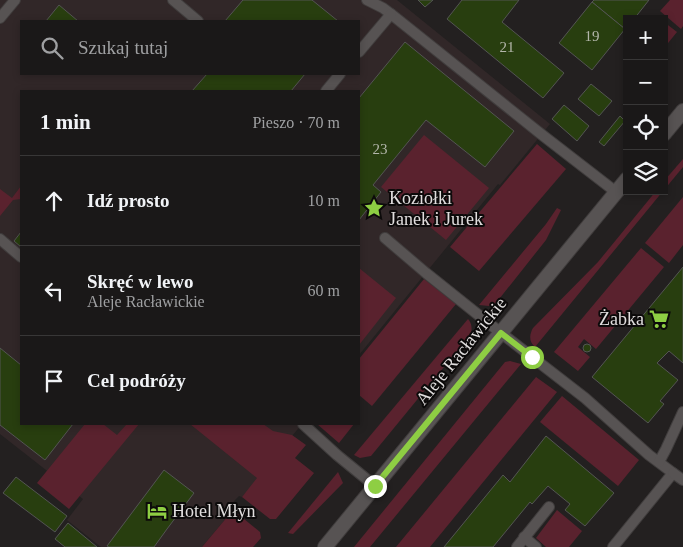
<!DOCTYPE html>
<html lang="pl">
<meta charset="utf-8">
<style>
:root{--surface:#1a1818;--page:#272525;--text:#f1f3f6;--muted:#9fa0a2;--line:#383737}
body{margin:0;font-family:"Times New Roman",serif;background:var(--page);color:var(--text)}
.controls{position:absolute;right:15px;top:15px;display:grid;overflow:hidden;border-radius:0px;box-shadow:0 2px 8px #0003}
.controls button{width:45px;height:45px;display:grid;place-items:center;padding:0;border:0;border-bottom:1px solid var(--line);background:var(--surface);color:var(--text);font:25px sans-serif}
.stop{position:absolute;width:15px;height:15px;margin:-11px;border:4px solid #8ece43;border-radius:50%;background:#fff}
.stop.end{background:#8ece43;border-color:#fff;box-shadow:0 1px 5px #0008}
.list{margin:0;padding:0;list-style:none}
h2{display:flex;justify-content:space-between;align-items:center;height:65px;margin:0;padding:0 20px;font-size:21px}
h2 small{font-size:16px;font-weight:400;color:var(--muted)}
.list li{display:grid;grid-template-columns:32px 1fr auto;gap:15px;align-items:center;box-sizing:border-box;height:90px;padding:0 20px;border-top:1px solid var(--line)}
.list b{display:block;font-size:19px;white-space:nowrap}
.list p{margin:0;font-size:16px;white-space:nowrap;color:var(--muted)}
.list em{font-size:16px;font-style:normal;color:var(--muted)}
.icon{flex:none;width:28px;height:28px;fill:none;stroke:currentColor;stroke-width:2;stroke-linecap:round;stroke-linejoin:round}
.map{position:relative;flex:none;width:683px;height:547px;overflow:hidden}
.search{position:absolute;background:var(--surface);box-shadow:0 2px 8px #0003;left:20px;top:20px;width:340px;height:55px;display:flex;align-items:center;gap:12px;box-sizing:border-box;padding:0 18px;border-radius:0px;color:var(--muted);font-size:19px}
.panel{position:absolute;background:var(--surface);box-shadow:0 2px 8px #0003;left:20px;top:90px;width:340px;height:335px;border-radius:0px}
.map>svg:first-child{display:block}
.built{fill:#312728;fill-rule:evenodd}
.green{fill:#5a222e}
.building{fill:#283e0f;stroke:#535552}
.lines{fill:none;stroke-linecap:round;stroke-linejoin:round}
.service-casing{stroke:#403d3d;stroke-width:12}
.tertiary-casing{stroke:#403d3d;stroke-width:16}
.service{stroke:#575353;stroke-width:10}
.tertiary{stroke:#575353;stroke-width:14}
.route{stroke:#8ece43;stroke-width:6}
.labels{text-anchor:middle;stroke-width:4;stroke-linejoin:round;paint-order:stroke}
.number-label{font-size:15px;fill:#b3b6aa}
.poi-label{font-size:18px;fill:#e1dede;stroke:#0c0a0a;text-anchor:start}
.street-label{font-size:18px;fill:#e1dede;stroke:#0c0a0a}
</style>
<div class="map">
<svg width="683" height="547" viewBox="0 0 683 547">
<rect width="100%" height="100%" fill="#232020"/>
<!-- built -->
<path class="built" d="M 0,0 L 397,0 L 550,124 L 500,185 L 498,184 L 359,355 L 359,91 L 21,91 L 21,424 L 302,424 L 257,478 L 256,482 L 242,497 L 239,496 L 235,500 L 230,507 L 233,510 L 202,547 L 101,547 L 67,520 L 83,499 L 0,434 ZM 21,21 L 359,21 L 359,74 L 21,74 Z"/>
<!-- green -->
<g class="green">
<path d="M 670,0 L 683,0 L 683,26 L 681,29 L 660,11 Z"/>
<path d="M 664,22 L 677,32 L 664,48 Z"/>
<path d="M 424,135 L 489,188 L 446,240 L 381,187 Z"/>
<path d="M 537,144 L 566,169 L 479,271 L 450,247 Z"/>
<path d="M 683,159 L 683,167 L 664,190 L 664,181 Z"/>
<path d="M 21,186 L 21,199 L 13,200 L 0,216 L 0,189 L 12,198 Z"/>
<path d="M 656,191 L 663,191 L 535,347 C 529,342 529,335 533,328 L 598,262 Z"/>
<path d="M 683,197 L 683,245 L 669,263 L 645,243 Z"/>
<path d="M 557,208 L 561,210 L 546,240 L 496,303 L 489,306 L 479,305 L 546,224 Z"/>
<path d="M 641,248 L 664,267 L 596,349 L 584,339 L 578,347 L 590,357 L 578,371 L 554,352 Z"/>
<path d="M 359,268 L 396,298 L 359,345 Z"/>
<path d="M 424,279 L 456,304 L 372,406 L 359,395 L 359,359 Z"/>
<path d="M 468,319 C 472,324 472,328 471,334 L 371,456 L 360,458 L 354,455 Z"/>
<path d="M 510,361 L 521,364 L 370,547 L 354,547 L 505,362 Z"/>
<path d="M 536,377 L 557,392 L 430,547 L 396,547 Z"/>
<path d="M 562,396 L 639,460 L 618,486 L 540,422 Z"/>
<path d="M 85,424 L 103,424 L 117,435 L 127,424 L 139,424 L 69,509 L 37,483 Z"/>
<path d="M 190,424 L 263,424 L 273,431 L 292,435 L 306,445 L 295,458 L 314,473 L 276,519 L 270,519 L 242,497 L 257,478 Z"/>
<path d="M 317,424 L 354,424 L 339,443 Z"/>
<path d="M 338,472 L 343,483 L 293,534 L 288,533 Z"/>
<path d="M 233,510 L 260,532 L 261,538 L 253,547 L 202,547 Z"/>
<path d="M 557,510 L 582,531 L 569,547 L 546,547 L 536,538 Z"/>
</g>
<!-- building -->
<g class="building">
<path d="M 243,0 L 312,0 L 338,21 L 225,21 Z"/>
<path d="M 418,0 L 433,0 L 425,7 Z"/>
<path d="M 462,0 L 519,0 L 502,22 L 564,73 L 543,98 L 447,19 Z"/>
<path d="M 594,0 L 649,0 L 634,19 L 627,19 L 627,27 L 625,29 L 592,2 Z"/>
<path d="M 592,2 L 625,29 L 592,70 L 559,43 Z"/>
<path d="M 59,5 L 78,21 L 46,21 Z"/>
<path d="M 405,42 L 514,131 L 485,167 L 426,120 L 373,185 L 381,192 L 359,220 L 359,98 Z"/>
<path d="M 207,74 L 305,74 L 291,91 L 192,91 Z"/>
<path d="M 591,84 L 612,101 L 599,116 L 578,99 Z"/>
<path d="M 564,105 L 589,126 L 577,141 L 552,119 Z"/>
<path d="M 620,116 L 625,121 L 604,146 L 599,142 Z"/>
<path d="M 21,232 L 21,247 L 14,241 Z"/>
<path d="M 683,267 L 683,363 L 669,351 L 657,363 L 678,380 L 660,401 L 664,404 L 648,423 L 592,377 Z"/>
<circle cx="587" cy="348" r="4"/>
<path d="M 0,348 L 21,365 L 21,424 L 73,424 L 45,460 L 0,425 Z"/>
<path d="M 546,436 L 614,493 L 585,526 L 565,510 L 570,504 L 548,486 L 532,504 L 530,502 L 493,547 L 444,547 L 503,475 L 510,482 Z"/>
<path d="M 164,470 L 194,493 L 167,529 L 154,547 L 109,547 L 107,546 Z"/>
<path d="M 16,477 L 67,516 L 55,532 L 3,493 Z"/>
<path d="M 68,523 L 97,547 L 65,547 L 55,539 Z"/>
</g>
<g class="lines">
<defs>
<g id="service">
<path d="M 173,0 L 198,21"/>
<path d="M 367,0 L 383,8 L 391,14 L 541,134 L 616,192"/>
<path d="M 0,18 L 15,0"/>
<path d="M 359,52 L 391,14"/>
<path d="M 326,91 L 340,74"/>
<path d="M 385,238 L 426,273 L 501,333 L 585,398 L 649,455 L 673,473 L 613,547"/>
<path d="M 0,239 L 21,257"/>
<path d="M 303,424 L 337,455 L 375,486"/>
<path d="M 659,462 L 666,449 L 683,412"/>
<path d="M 673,473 L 683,480"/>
<path d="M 524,537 L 536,547"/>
<path d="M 517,547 L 549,507"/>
</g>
<g id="tertiary">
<path d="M 664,134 L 683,111"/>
<path d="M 325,547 L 627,179"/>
</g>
</defs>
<!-- service casing -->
<use href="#service" class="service-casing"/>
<!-- tertiary casing -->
<use href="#tertiary" class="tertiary-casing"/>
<!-- service -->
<use href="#service" class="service"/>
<!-- tertiary -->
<use href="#tertiary" class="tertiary"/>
</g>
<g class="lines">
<!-- route -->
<path class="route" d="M 375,486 L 501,333 L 532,357"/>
</g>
<!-- icons -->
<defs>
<symbol id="sight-bare" viewBox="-9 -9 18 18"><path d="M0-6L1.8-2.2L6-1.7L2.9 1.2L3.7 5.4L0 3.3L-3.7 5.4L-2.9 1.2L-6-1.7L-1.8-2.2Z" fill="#8ece43" stroke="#0c0a0a" stroke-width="2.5" paint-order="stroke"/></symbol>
<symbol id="supermarket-bare" viewBox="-9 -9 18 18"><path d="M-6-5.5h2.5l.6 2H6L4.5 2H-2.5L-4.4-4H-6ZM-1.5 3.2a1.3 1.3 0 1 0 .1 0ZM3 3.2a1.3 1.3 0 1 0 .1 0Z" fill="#8ece43" stroke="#0c0a0a" stroke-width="2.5" paint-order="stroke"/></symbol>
<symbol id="hotel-bare" viewBox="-9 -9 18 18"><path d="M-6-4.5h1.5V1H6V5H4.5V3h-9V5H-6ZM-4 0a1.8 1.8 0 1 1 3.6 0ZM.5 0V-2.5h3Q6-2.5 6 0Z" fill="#8ece43" stroke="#0c0a0a" stroke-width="2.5" paint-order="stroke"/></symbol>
</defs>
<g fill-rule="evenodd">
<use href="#sight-bare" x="360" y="194" width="28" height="28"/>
<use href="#supermarket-bare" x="645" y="305" width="28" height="28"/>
<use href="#hotel-bare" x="143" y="497" width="28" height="28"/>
</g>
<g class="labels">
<!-- number labels -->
<g class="number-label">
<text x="592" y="41">19</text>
<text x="507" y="52">21</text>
<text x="380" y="154">23</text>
</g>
<!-- poi labels -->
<g class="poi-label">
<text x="389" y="204">Koziołki<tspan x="389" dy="21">Janek i Jurek</tspan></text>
<text x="644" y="325" text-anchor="end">Żabka</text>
<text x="172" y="517">Hotel Młyn</text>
</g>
<!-- street labels -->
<g class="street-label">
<text transform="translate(461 351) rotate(-51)" y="6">Aleje Racławickie</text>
</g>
</g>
</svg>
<div class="controls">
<button>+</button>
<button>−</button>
<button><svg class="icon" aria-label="locate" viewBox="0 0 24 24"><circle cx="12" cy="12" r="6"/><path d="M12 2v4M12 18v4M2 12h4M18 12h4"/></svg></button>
<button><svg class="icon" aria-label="layers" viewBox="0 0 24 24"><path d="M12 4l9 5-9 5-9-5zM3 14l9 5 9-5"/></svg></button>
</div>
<div class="stop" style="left:532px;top:357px"></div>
<div class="stop end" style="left:375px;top:486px"></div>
<div class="search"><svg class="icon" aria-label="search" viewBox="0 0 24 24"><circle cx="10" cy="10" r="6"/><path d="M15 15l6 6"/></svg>Szukaj tutaj</div>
<section class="panel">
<h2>1 min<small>Pieszo · 70 m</small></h2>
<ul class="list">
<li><svg class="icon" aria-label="ahead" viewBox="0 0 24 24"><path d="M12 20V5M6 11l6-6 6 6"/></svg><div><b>Idź prosto</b></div><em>10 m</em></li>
<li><svg class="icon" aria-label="left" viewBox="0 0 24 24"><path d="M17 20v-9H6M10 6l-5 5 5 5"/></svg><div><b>Skręć w lewo</b><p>Aleje Racławickie</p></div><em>60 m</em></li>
<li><svg class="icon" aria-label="arrive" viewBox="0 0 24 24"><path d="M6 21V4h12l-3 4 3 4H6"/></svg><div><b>Cel podróży</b></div></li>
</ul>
</section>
</div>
